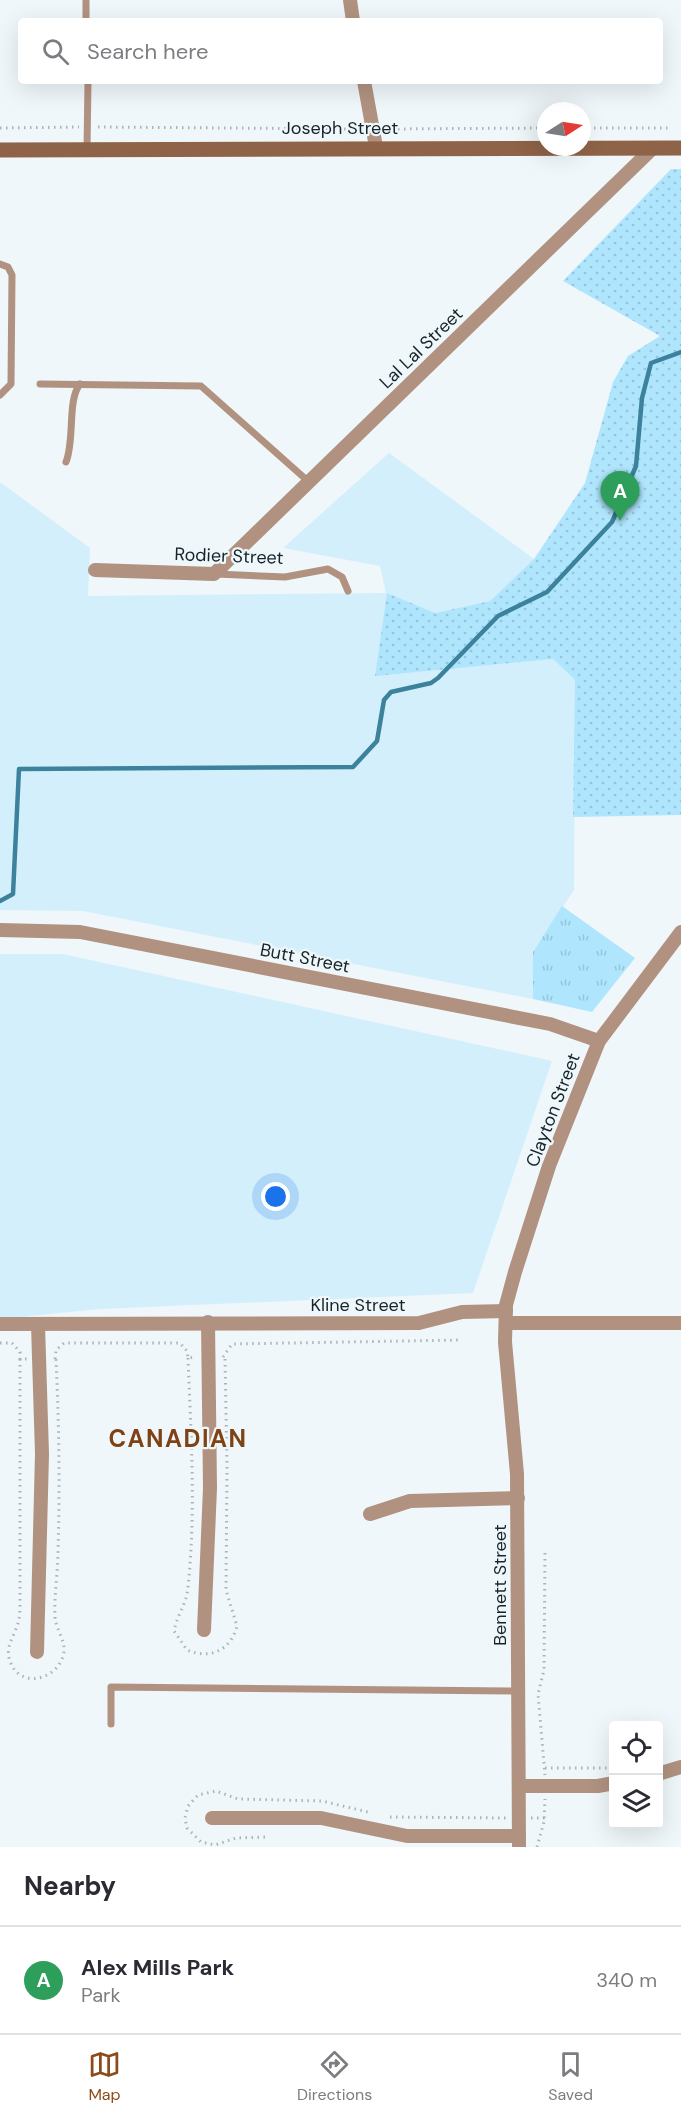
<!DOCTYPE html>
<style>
:root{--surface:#fff;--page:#f7f7f7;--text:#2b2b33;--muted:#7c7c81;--line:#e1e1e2;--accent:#8d4b19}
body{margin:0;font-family:"DM Sans",sans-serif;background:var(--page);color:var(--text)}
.controls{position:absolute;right:18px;bottom:18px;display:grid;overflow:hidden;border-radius:6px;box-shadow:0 6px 24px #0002}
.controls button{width:54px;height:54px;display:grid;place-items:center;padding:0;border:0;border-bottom:2px solid var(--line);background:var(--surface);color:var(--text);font:30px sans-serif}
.compass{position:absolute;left:537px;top:102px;width:54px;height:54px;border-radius:50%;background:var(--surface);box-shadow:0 6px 24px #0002;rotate:78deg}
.you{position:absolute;left:276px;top:1197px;width:21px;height:21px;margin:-15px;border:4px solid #fff;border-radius:50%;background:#1a73e8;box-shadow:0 0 0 9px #1a73e833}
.badge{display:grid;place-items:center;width:39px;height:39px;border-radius:50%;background:var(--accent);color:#fff;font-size:20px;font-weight:700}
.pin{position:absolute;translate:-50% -50px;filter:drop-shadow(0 2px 3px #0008)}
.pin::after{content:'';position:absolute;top:32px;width:21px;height:18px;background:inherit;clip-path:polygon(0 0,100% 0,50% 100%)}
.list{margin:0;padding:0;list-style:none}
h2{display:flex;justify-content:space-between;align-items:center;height:78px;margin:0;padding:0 24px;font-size:26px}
h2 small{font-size:20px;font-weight:400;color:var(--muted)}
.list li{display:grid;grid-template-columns:39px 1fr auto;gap:18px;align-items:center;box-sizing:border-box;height:108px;padding:0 24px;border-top:2px solid var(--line)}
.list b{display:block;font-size:22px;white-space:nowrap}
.list p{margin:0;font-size:20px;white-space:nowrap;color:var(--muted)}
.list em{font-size:20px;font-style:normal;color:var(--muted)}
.icon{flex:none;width:33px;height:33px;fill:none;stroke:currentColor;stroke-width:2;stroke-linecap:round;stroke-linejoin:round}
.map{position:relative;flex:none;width:681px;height:1847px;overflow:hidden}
.search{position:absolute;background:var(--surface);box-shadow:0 6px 24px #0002;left:18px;right:18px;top:18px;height:66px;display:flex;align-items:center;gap:15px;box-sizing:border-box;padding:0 21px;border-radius:6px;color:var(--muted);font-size:22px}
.sheet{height:186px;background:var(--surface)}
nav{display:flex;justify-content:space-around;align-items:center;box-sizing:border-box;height:84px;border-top:2px solid var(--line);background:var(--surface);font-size:16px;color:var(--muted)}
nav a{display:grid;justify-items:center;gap:3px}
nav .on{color:var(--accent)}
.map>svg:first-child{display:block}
.built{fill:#d3effc}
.grass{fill:url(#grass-tufts)}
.park{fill:url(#park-dots)}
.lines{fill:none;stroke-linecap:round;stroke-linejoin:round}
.stream{stroke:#3c829c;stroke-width:4.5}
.path{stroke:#a9b4b8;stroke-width:3;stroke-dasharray:1.5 4.5;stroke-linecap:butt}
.lane{stroke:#b19280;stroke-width:7}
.street{stroke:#b19280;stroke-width:14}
.secondary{stroke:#8e6347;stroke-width:15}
.labels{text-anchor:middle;stroke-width:4.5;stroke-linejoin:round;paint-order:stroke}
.street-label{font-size:18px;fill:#15242b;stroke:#eff7fa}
.district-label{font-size:24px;font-weight:bold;letter-spacing:1.5px;fill:#7e4214;stroke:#eff7fa}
</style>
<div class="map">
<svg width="681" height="1847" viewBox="0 0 681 1847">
<defs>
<pattern id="grass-tufts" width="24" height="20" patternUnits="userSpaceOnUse" patternTransform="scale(1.5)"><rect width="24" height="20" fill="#afe6fe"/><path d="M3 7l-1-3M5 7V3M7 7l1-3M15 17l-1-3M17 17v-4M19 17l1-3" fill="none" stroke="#96c5da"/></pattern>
<pattern id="park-dots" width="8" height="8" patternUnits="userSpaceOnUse" patternTransform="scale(1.5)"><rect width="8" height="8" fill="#afe6fe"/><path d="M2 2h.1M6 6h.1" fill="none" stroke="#96c5da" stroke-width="1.8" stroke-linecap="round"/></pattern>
</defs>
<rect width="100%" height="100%" fill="#eff7fa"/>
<!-- built -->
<g class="built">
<path d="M 389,453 L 534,559 L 490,601 L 435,613 L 375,675 L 553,659 L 575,680 L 574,890 L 533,952 L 533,999 L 83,911 L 0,910 L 0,482 L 90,548 L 88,596 L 386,593 L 380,566 L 283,548 Z"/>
<path d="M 0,954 L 63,954 L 552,1061 L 473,1293 L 100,1309 L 0,1319 Z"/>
</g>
<!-- grass -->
<path class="grass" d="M 562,906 L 635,958 L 592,1012 L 533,999 L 533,952 Z"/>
<!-- park -->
<path class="park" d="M 671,169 L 681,169 L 681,815 L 573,817 L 575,680 L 553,659 L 375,676 L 387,593 L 435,613 L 490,601 L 534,559 L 585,483 L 613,382 L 628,356 L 660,336 L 563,281 Z"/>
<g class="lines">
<!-- stream -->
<path class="stream" d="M 0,901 L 13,894 L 19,769 L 353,767 L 377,741 L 384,700 L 391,692 L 431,683 L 438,678 L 498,616 L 547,592 L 612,522 L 636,466 L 642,398 L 651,363 L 681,352"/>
<!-- path -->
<g class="path">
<path d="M 98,127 L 358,129"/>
<path d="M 0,128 L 79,127"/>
<path d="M 582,128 L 672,128"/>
<path d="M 386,129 L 546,128"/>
<path d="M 0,1343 L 12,1343 L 20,1352 L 20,1359 L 27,1359"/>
<path d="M 223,1357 L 232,1344 L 461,1340"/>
<path d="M 188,1358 C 191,1434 196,1512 188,1587 C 187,1603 177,1615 174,1631 L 187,1650 C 210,1660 231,1650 237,1626 L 226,1590 L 227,1467 L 225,1357"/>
<path d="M 20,1359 L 20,1603 C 20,1611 20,1619 17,1626 C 13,1638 5,1648 10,1661 C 20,1691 61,1679 64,1651 C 65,1639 55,1628 55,1616 C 54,1594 58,1573 58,1551 C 60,1487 59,1423 56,1359"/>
<path d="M 55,1359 L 56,1350 L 64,1343 L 180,1343 L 187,1351 L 188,1358 L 195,1357"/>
<path d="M 545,1553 L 544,1670 L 538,1694 L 545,1775"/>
<path d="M 545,1768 L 613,1768"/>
<path d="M 390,1817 L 506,1818"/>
<path d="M 531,1818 L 545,1818"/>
<path d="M 265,1837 L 236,1838 L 215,1845 L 201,1842 L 187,1828 L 185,1818 L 188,1806 L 198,1795 L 216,1791 L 238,1799 L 322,1801 L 372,1813"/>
<path d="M 537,1847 L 544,1822 L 545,1799"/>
</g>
<!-- lane -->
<g class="lane">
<path d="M 86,21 L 86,0"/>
<path d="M 87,149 L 88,81"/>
<path d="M 0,264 L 8,267 L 12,275 L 11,384 L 0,395"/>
<path d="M 40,384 L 201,386 L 309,482"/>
<path d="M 66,462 C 75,440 67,400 80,384"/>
<path d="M 216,574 L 285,577 L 328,569 L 342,577 L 348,591"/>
<path d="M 111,1724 L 111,1687 L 519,1691"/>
</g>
<!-- street -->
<g class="street">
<path d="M 350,0 L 353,21"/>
<path d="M 364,81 L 376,147"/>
<path d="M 95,570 L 214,574 L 653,148"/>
<path d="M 0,930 L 80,932 L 550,1024 L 599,1041"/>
<path d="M 506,1323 L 681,1323"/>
<path d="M 0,1324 L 419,1323 L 462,1312 L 506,1311"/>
<path d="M 370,1514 L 410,1501 L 518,1498"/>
<path d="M 204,1630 L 210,1488 L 208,1322"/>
<path d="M 37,1652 L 42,1454 L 38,1325"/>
<path d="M 658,1774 L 681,1767"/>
<path d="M 520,1786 L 598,1786 L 614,1783"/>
<path d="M 212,1818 L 321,1818 L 407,1836 L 519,1836"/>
<path d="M 519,1847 L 517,1474 L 505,1342 L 506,1305 L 515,1272 L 549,1166 L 599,1041 L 681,932"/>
</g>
<!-- secondary -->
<path class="secondary" d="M 0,150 L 681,148"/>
</g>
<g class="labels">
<!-- street labels -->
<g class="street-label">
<text x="340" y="134">Joseph Street</text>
<text transform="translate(421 348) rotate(-44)" y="6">Lal Lal Street</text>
<text transform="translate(229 556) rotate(2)" y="6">Rodier Street</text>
<text transform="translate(305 958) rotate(11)" y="6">Butt Street</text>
<text transform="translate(553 1110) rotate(-69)" y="6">Clayton Street</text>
<text x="358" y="1311">Kline Street</text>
<text transform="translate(500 1585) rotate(-90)" y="6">Bennett Street</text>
</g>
<!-- district labels -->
<g class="district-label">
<text x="178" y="1447">CANADIAN</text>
</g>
</g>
</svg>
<div class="controls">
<button><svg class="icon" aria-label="locate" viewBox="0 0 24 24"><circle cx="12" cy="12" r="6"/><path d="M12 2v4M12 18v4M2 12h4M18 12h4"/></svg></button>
<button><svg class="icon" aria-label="layers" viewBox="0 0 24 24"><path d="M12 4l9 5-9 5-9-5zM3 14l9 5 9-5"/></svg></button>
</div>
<svg class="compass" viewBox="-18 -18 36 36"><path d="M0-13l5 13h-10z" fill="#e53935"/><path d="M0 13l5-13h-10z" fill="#7c7c81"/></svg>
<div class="you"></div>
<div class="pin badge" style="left:620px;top:521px;background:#2e9e5b">A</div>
<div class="search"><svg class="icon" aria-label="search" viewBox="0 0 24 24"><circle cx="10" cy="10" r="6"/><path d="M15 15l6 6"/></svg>Search here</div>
</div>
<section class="sheet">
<h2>Nearby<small></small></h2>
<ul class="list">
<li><span class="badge" style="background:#2e9e5b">A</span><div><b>Alex Mills Park</b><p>Park</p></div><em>340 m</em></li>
</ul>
</section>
<nav>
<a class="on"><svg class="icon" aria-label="map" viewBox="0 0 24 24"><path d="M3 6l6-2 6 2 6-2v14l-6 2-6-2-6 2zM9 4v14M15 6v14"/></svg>Map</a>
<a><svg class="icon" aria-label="directions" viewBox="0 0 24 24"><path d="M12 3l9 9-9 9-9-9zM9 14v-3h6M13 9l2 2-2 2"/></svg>Directions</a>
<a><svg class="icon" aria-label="saved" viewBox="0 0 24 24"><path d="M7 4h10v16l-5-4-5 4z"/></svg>Saved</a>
</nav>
